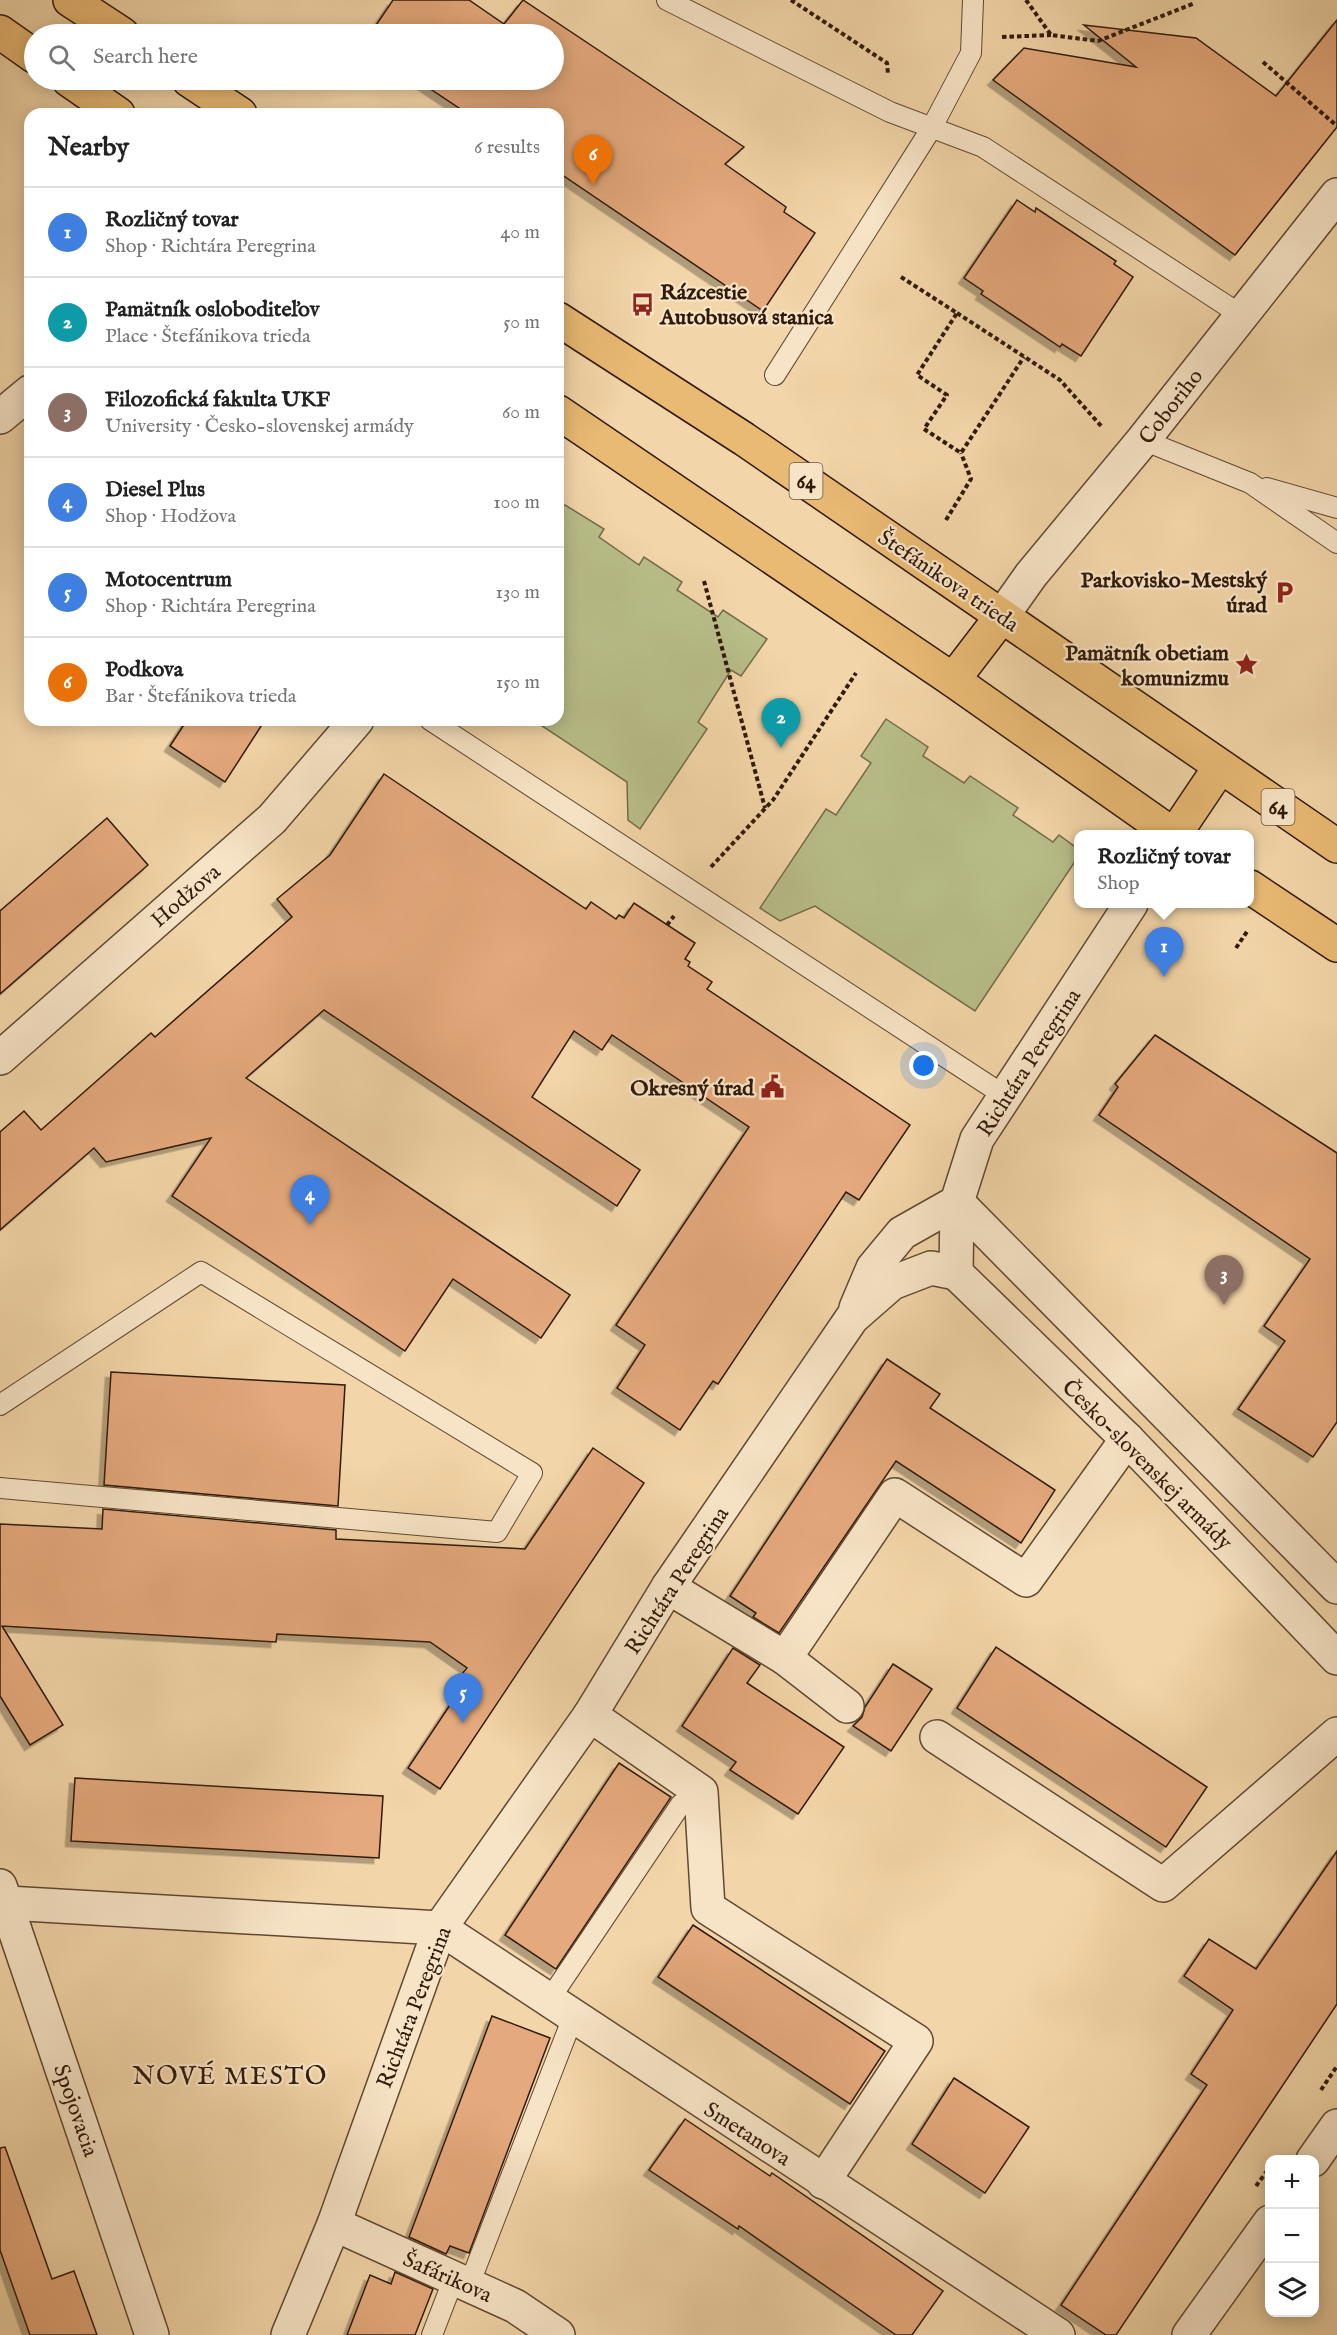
<!DOCTYPE html>
<meta charset="utf-8">
<style>
:root{--surface:#fff;--page:#f6f6f6;--text:#222;--muted:#767676;--line:#e0e0e0;--accent:#0b8043}
body{margin:0;font-family:"IM FELL English",serif;background:var(--page);color:var(--text)}
.controls{position:absolute;right:18px;bottom:18px;display:grid;overflow:hidden;border-radius:12px;box-shadow:0 3px 15px #0003}
.controls button{width:54px;height:54px;display:grid;place-items:center;padding:0;border:0;border-bottom:2px solid var(--line);background:var(--surface);color:var(--text);font:30px sans-serif}
.you{position:absolute;left:924px;top:1066px;width:21px;height:21px;margin:-15px;border:4px solid #fff;border-radius:50%;background:#1a73e8;box-shadow:0 0 0 9px #1a73e833}
.badge{display:grid;place-items:center;width:39px;height:39px;border-radius:50%;background:var(--accent);color:#fff;font-size:20px;font-weight:700}
.pin{position:absolute;translate:-50% -50px;filter:drop-shadow(0 2px 3px #0008)}
.pin::after{content:'';position:absolute;top:32px;width:21px;height:18px;background:inherit;clip-path:polygon(0 0,100% 0,50% 100%)}
.popup{position:absolute;left:1074px;top:830px;width:180px;height:78px;box-sizing:border-box;display:grid;place-content:center;border-radius:12px;background:var(--surface);filter:drop-shadow(0 2px 4px #0005);font-size:20px;white-space:nowrap;color:var(--muted)}
.popup b{font-size:22px;color:var(--text)}
.popup::after{content:'';position:absolute;left:50%;top:100%;margin-left:-12px;border:12px solid transparent;border-top-color:var(--surface)}
.list{margin:0;padding:0;list-style:none}
h2{display:flex;justify-content:space-between;align-items:center;height:78px;margin:0;padding:0 24px;font-size:26px}
h2 small{font-size:20px;font-weight:400;color:var(--muted)}
.list li{display:grid;grid-template-columns:39px 1fr auto;gap:18px;align-items:center;box-sizing:border-box;height:90px;padding:0 24px;border-top:2px solid var(--line)}
.list b{display:block;font-size:22px;white-space:nowrap}
.list p{margin:0;font-size:20px;white-space:nowrap;color:var(--muted)}
.list em{font-size:20px;font-style:normal;color:var(--muted)}
.icon{flex:none;width:33px;height:33px;fill:none;stroke:currentColor;stroke-width:2;stroke-linecap:round;stroke-linejoin:round}
.map{position:relative;flex:none;width:1337px;height:2335px;overflow:hidden}
.search{position:absolute;background:var(--surface);box-shadow:0 3px 15px #0003;left:24px;top:24px;width:540px;height:66px;display:flex;align-items:center;gap:15px;box-sizing:border-box;padding:0 21px;border-radius:33px;color:var(--muted);font-size:22px}
.panel{position:absolute;background:var(--surface);box-shadow:0 3px 15px #0003;left:24px;top:108px;width:540px;height:618px;border-radius:18px}
.map>svg:first-child{display:block}
.green{fill:#b8be89;stroke:#746c4a;stroke-width:1.5}
.building{fill:#e4a97b;stroke:#301a0a;stroke-width:1.5;filter:url(#shadow)}
.lines{fill:none;stroke-linecap:round;stroke-linejoin:round}
.lane-casing{stroke:#604932;stroke-width:22}
.street-casing{stroke:#604932;stroke-width:36}
.primary-casing{stroke:#301a0a;stroke-width:36}
.path{stroke:#301a0a;stroke-width:4;stroke-dasharray:4.5 3;stroke-linecap:butt}
.lane{stroke:#f7e4c6;stroke-width:20}
.street{stroke:#f7e4c6;stroke-width:33}
.primary{stroke:#e9ba74;stroke-width:33}
.labels{text-anchor:middle;stroke-width:4.5;stroke-linejoin:round;paint-order:stroke}
.shield{fill:#f7e4c6;stroke:#6c5742;stroke-width:1.5}
.shield-label{font-size:21px;font-weight:bold;fill:#301a0a}
.poi-label{font-size:22px;font-weight:bold;fill:#301a0a;stroke:#f7e4c6;text-anchor:end}
.street-label{font-size:22px;fill:#301a0a;stroke:#f7e4c6}
.quarter-label{font-size:26px;letter-spacing:1.5px;fill:#301a0a;stroke:#f7e4c6}
</style>
<div class="map">
<svg width="1337" height="2335" viewBox="0 0 1337 2335">
<defs>
<filter id="shadow"><feDropShadow dx="-5.5" dy="5.5" stdDeviation="0" flood-color="#0004"/></filter>
</defs>
<rect width="100%" height="100%" fill="#f2d5a8"/>
<filter id="stains"><feTurbulence type="fractalNoise" baseFrequency=".00333" numOctaves="4"/><feColorMatrix values="0 0 0 0 .2 0 0 0 0 .09 0 0 0 0 .02 0 0 0 .5 -.17"/></filter>
<radialGradient id="worn" r=".72"><stop offset=".6" stop-color="#630" stop-opacity="0"/><stop offset="1" stop-color="#630" stop-opacity=".3"/></radialGradient>
<!-- green -->
<g class="green">
<path d="M 565,505 L 604,529 L 599,537 L 639,565 L 644,557 L 682,582 L 677,590 L 718,617 L 723,610 L 767,639 L 741,676 L 731,670 L 698,722 L 707,729 L 640,829 L 628,820 L 627,782 L 533,720 L 558,720 L 558,506 Z"/>
<path d="M 886,719 L 928,747 L 923,756 L 964,783 L 970,776 L 1018,808 L 1013,815 L 1053,842 L 1059,835 L 1078,849 L 1078,857 L 975,1011 L 815,906 L 780,921 L 760,908 L 826,809 L 836,815 L 871,763 L 861,756 Z"/>
</g>
<!-- building -->
<g class="building">
<path d="M 393,0 L 469,0 L 504,24 L 523,0 L 744,147 L 725,164 L 786,207 L 784,212 L 815,233 L 763,311 L 558,172 L 558,114 L 468,114 L 417,80 L 554,80 L 554,34 L 370,34 Z"/>
<path d="M 1337,20 L 1337,127 L 1235,255 L 993,80 L 1024,48 L 1136,67 L 1084,25 L 1196,38 L 1276,96 Z"/>
<path d="M 1017,200 L 1035,212 L 1036,208 L 1116,261 L 1114,264 L 1133,277 L 1081,356 L 1062,344 L 1060,347 L 981,294 L 983,291 L 964,278 Z"/>
<path d="M 187,720 L 265,720 L 225,782 L 170,746 Z"/>
<path d="M 384,774 L 586,909 L 591,902 L 616,919 L 619,915 L 624,918 L 634,903 L 695,943 L 685,959 L 690,962 L 688,966 L 712,982 L 707,989 L 910,1125 L 859,1200 L 846,1192 L 718,1384 L 713,1381 L 680,1430 L 617,1388 L 645,1345 L 616,1325 L 749,1127 L 612,1035 L 602,1050 L 574,1031 L 532,1097 L 640,1170 L 617,1206 L 324,1010 L 246,1078 L 570,1295 L 541,1338 L 453,1279 L 405,1351 L 172,1196 L 211,1138 L 106,1162 L 94,1148 L 0,1230 L 0,1132 L 24,1111 L 41,1130 L 151,1033 L 155,1037 L 292,917 L 277,899 L 330,855 Z"/>
<path d="M 107,818 L 148,865 L 0,994 L 0,911 Z"/>
<path d="M 1155,1035 L 1337,1153 L 1337,1422 L 1313,1457 L 1238,1409 L 1285,1341 L 1264,1326 L 1310,1259 L 1099,1115 L 1118,1087 L 1115,1084 Z"/>
<path d="M 887,1359 L 940,1394 L 930,1408 L 1055,1490 L 1021,1543 L 896,1461 L 779,1633 L 753,1617 L 756,1613 L 730,1596 Z"/>
<path d="M 111,1372 L 345,1385 L 338,1506 L 104,1485 Z"/>
<path d="M 593,1448 L 644,1483 L 440,1789 L 408,1768 L 468,1678 L 462,1674 L 467,1668 L 430,1642 L 277,1634 L 276,1642 L 2,1626 L 63,1725 L 30,1745 L 0,1696 L 0,1524 L 102,1529 L 103,1509 L 336,1530 L 336,1539 L 525,1549 Z"/>
<path d="M 996,1647 L 1207,1787 L 1166,1847 L 957,1708 Z"/>
<path d="M 733,1648 L 760,1665 L 747,1683 L 844,1747 L 798,1814 L 730,1770 L 736,1762 L 682,1726 Z"/>
<path d="M 893,1664 L 932,1689 L 891,1751 L 853,1726 L 862,1717 L 865,1707 Z"/>
<path d="M 619,1763 L 671,1797 L 556,1969 L 505,1935 Z"/>
<path d="M 75,1778 L 383,1796 L 379,1858 L 71,1841 Z"/>
<path d="M 1337,1851 L 1337,2004 L 1116,2335 L 1106,2335 L 1061,2305 L 1207,2085 L 1191,2074 L 1233,2010 L 1184,1976 L 1209,1939 L 1256,1969 Z"/>
<path d="M 693,1925 L 885,2051 L 850,2104 L 658,1977 Z"/>
<path d="M 492,2016 L 550,2038 L 469,2253 L 450,2246 L 446,2254 L 409,2237 Z"/>
<path d="M 954,2078 L 1029,2127 L 985,2193 L 912,2144 Z"/>
<path d="M 685,2119 L 770,2176 L 772,2173 L 943,2291 L 912,2335 L 896,2335 L 739,2226 L 738,2229 L 649,2170 Z"/>
<path d="M 5,2147 L 52,2279 L 74,2271 L 97,2335 L 30,2335 L 0,2250 L 0,2148 Z"/>
<path d="M 395,2272 L 433,2289 L 415,2335 L 347,2335 L 370,2275 L 391,2284 Z"/>
</g>
<g class="lines">
<defs>
<g id="lane">
<path d="M 667,0 L 890,112 L 983,147 L 1241,315"/>
<path d="M 775,375 L 931,129 L 971,53 L 973,0"/>
<path d="M 1143,440 L 1250,483 L 1337,543"/>
<path d="M 1267,488 L 1337,508"/>
<path d="M 430,720 L 1005,1096"/>
<path d="M 0,1405 L 201,1272 L 532,1473 L 497,1532 L 0,1488"/>
<path d="M 549,2000 L 681,1804"/>
<path d="M 469,2285 L 573,2017"/>
<path d="M 432,2335 L 454,2278"/>
</g>
<g id="street">
<path d="M 0,417 L 30,392"/>
<path d="M 1002,616 L 1031,575 L 1143,440 L 1337,195"/>
<path d="M 0,1058 L 272,819 L 357,720"/>
<path d="M 956,1273 L 1127,1439 L 1337,1658"/>
<path d="M 956,1273 L 957,1202 L 977,1139 L 1131,904"/>
<path d="M 856,1308 L 873,1268 L 902,1233 L 957,1202 L 1337,1587"/>
<path d="M 668,1587 L 785,1658 L 847,1706"/>
<path d="M 785,1658 L 895,1495 L 1026,1580 L 1127,1439"/>
<path d="M 590,1715 L 701,1792 L 708,1908 L 916,2041 L 823,2182"/>
<path d="M 937,1737 L 1163,1885 L 1337,1734"/>
<path d="M 0,1886 L 152,2335"/>
<path d="M 7,1903 L 440,1928 L 1058,2335"/>
<path d="M 1313,2160 L 1337,2126"/>
<path d="M 334,2224 L 515,2306 L 558,2335"/>
<path d="M 288,2335 L 334,2224 L 440,1928 L 590,1715 L 668,1587 L 852,1318 L 892,1283 L 931,1268 L 956,1273"/>
<path d="M 1189,2335 L 1270,2222"/>
</g>
<g id="primary">
<path d="M 70,0 L 122,34"/>
<path d="M 0,32 L 34,56"/>
<path d="M 69,80 L 118,114"/>
<path d="M 189,80 L 240,114"/>
<path d="M 558,319 L 744,439 L 1337,846"/>
<path d="M 558,412 L 953,680 L 1172,834"/>
<path d="M 953,680 L 1002,616"/>
<path d="M 1175,834 L 1220,767"/>
<path d="M 1250,887 L 1337,945"/>
</g>
</defs>
<!-- lane casing -->
<use href="#lane" class="lane-casing"/>
<!-- street casing -->
<use href="#street" class="street-casing"/>
<!-- primary casing -->
<use href="#primary" class="primary-casing"/>
<!-- path -->
<g class="path">
<path d="M 791,0 L 887,63 L 888,74"/>
<path d="M 1026,0 L 1051,35 L 1098,41 L 1195,3"/>
<path d="M 1002,37 L 1051,35"/>
<path d="M 1263,62 L 1337,126"/>
<path d="M 901,277 L 957,313 L 917,375 L 947,395 L 924,429 L 961,453 L 1024,357"/>
<path d="M 957,313 L 1060,380 L 1102,427"/>
<path d="M 946,520 L 971,479 L 961,453"/>
<path d="M 704,581 L 765,808"/>
<path d="M 711,867 L 773,800 L 856,673"/>
<path d="M 667,925 L 674,916"/>
<path d="M 1236,948 L 1248,930"/>
<path d="M 1321,2090 L 1337,2066"/>
<path d="M 1256,2186 L 1270,2167"/>
</g>
<!-- lane -->
<use href="#lane" class="lane"/>
<!-- street -->
<use href="#street" class="street"/>
<!-- primary -->
<use href="#primary" class="primary"/>
</g>
<!-- icons -->
<defs>
<symbol id="bus-bare" viewBox="-9 -9 18 18"><path d="M-5-6H5V4H4V6H2V4H-2V6H-4V4H-5ZM-3.5-4V0h7V-4ZM-3.5 1.2v1.5H-2V1.2ZM2 1.2v1.5H3.5V1.2Z" fill="#8f2418" stroke="#f7e4c6" stroke-width="2.5" paint-order="stroke"/></symbol>
<symbol id="parking-bare" viewBox="-9 -9 18 18"><path d="M-3.5-5.5H1a3.5 3.5 0 0 1 0 7H-1V5.5H-3.5ZM-1-3.4V-.6H.8a1.4 1.4 0 0 0 0-2.8Z" fill="#8f2418" stroke="#f7e4c6" stroke-width="2.5" paint-order="stroke"/></symbol>
<symbol id="sight-bare" viewBox="-9 -9 18 18"><path d="M0-6L1.8-2.2L6-1.7L2.9 1.2L3.7 5.4L0 3.3L-3.7 5.4L-2.9 1.2L-6-1.7L-1.8-2.2Z" fill="#8f2418" stroke="#f7e4c6" stroke-width="2.5" paint-order="stroke"/></symbol>
<symbol id="civic-bare" viewBox="-9 -9 18 18"><path d="M-.6-6.5H3V-4.5H.6V-3L4-1V1h2V6H-6V1h2V-1L-.6-3ZM-1.2 2.5V6h2.4V2.5Z" fill="#8f2418" stroke="#f7e4c6" stroke-width="2.5" paint-order="stroke"/></symbol>
</defs>
<g fill-rule="evenodd">
<use href="#bus-bare" x="626" y="288" width="33" height="33"/>
<use href="#parking-bare" x="1268" y="576" width="33" height="33"/>
<use href="#sight-bare" x="1230" y="648" width="33" height="33"/>
<use href="#civic-bare" x="756" y="1070" width="33" height="33"/>
</g>
<g class="labels">
<!-- shield labels -->
<g class="shield">
<rect x="789.5" y="463" width="33" height="36" rx="4.5"/>
<rect x="1261.5" y="789" width="33" height="36" rx="4.5"/>
</g>
<g class="shield-label">
<text x="806" y="488">64</text>
<text x="1278" y="814">64</text>
</g>
<!-- poi labels -->
<g class="poi-label">
<text x="660" y="299" text-anchor="start">Rázcestie<tspan x="660" dy="25">Autobusová stanica</tspan></text>
<text x="1267" y="587">Parkovisko-Mestský<tspan x="1267" dy="25">úrad</tspan></text>
<text x="1229" y="660">Pamätník obetiam<tspan x="1229" dy="25">komunizmu</tspan></text>
<text x="754" y="1095">Okresný úrad</text>
</g>
<!-- street labels -->
<g class="street-label">
<text transform="translate(1170 406) rotate(-52)" y="8">Coboriho</text>
<text transform="translate(949 580) rotate(34)" y="8">Štefánikova trieda</text>
<text transform="translate(185 895) rotate(-41)" y="8">Hodžova</text>
<text transform="translate(1028 1062) rotate(-57)" y="8">Richtára Peregrina</text>
<text transform="translate(1148 1464) rotate(45)" y="8">Česko-slovenskej armády</text>
<text transform="translate(676 1580) rotate(-57)" y="8">Richtára Peregrina</text>
<text transform="translate(413 2007) rotate(-69)" y="8">Richtára Peregrina</text>
<text transform="translate(77 2110) rotate(71)" y="8">Spojovacia</text>
<text transform="translate(748 2133) rotate(33)" y="8">Smetanova</text>
<text transform="translate(448 2276) rotate(24)" y="8">Šafárikova</text>
</g>
<!-- quarter labels -->
<g class="quarter-label">
<text x="230" y="2084">NOVÉ MESTO</text>
</g>
</g>
<rect width="100%" height="100%" filter="url(#stains)"/>
<rect width="100%" height="100%" fill="url(#worn)"/>
</svg>
<div class="controls">
<button>+</button>
<button>−</button>
<button><svg class="icon" aria-label="layers" viewBox="0 0 24 24"><path d="M12 4l9 5-9 5-9-5zM3 14l9 5 9-5"/></svg></button>
</div>
<div class="you"></div>
<div class="pin badge" style="left:1164px;top:977px;background:#3f7fe0">1</div>
<div class="popup"><b>Rozličný tovar</b>Shop</div>
<div class="pin badge" style="left:781px;top:748px;background:#0f9aa8">2</div>
<div class="pin badge" style="left:1224px;top:1305px;background:#8d6e63">3</div>
<div class="pin badge" style="left:310px;top:1225px;background:#3f7fe0">4</div>
<div class="pin badge" style="left:463px;top:1723px;background:#3f7fe0">5</div>
<div class="pin badge" style="left:593px;top:185px;background:#e8710a">6</div>
<div class="search"><svg class="icon" aria-label="search" viewBox="0 0 24 24"><circle cx="10" cy="10" r="6"/><path d="M15 15l6 6"/></svg>Search here</div>
<section class="panel">
<h2>Nearby<small>6 results</small></h2>
<ul class="list">
<li><span class="badge" style="background:#3f7fe0">1</span><div><b>Rozličný tovar</b><p>Shop · Richtára Peregrina</p></div><em>40 m</em></li>
<li><span class="badge" style="background:#0f9aa8">2</span><div><b>Pamätník osloboditeľov</b><p>Place · Štefánikova trieda</p></div><em>50 m</em></li>
<li><span class="badge" style="background:#8d6e63">3</span><div><b>Filozofická fakulta UKF</b><p>University · Česko-slovenskej armády</p></div><em>60 m</em></li>
<li><span class="badge" style="background:#3f7fe0">4</span><div><b>Diesel Plus</b><p>Shop · Hodžova</p></div><em>100 m</em></li>
<li><span class="badge" style="background:#3f7fe0">5</span><div><b>Motocentrum</b><p>Shop · Richtára Peregrina</p></div><em>130 m</em></li>
<li><span class="badge" style="background:#e8710a">6</span><div><b>Podkova</b><p>Bar · Štefánikova trieda</p></div><em>150 m</em></li>
</ul>
</section>
</div>
